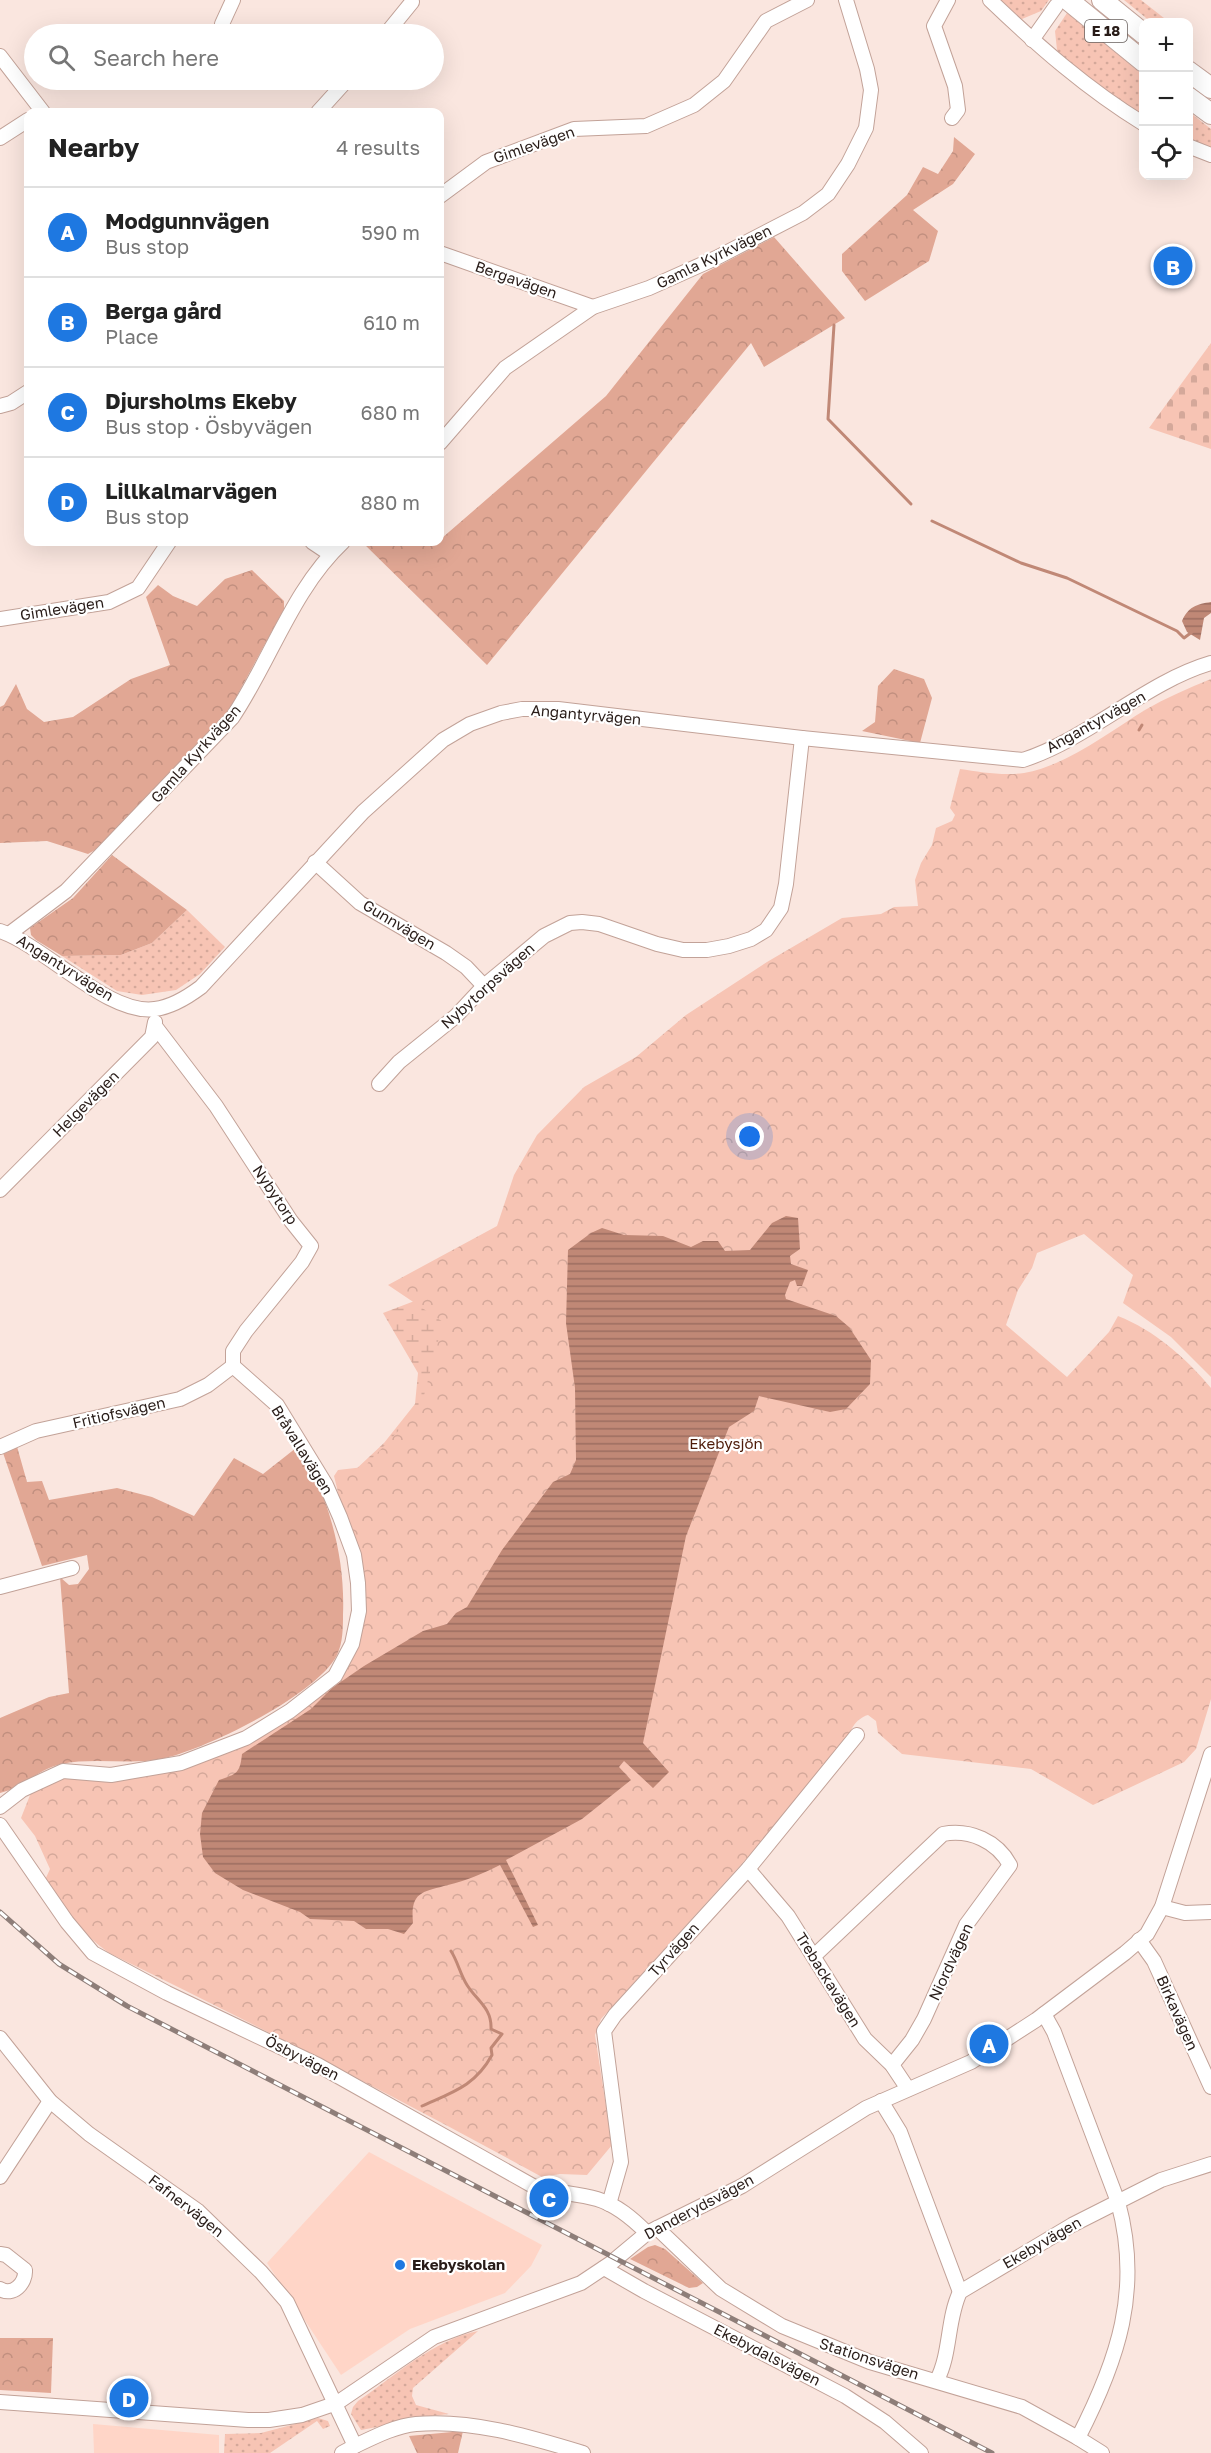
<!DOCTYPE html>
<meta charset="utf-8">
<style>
:root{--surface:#fff;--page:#f2f2f2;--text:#222;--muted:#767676;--line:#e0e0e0;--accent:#1e78e1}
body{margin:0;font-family:"Golos Text",sans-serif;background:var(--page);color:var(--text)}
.controls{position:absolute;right:18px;top:18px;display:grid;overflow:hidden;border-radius:12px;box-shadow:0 6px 24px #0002}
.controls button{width:54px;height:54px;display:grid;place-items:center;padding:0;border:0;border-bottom:2px solid var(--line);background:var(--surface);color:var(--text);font:30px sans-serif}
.you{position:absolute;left:750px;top:1137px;width:21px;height:21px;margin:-15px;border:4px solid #fff;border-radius:50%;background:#1a73e8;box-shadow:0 0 0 9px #1a73e833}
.badge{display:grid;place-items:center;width:39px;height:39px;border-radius:50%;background:var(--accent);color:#fff;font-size:20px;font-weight:700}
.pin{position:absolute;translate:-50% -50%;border:3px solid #fff;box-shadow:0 2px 6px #0006}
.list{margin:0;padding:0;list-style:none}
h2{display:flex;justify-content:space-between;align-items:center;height:78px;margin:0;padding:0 24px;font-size:26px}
h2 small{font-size:20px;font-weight:400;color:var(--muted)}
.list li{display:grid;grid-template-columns:39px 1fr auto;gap:18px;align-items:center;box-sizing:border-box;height:90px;padding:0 24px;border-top:2px solid var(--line)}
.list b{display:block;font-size:22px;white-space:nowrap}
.list p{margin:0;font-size:20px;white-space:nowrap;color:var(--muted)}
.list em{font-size:20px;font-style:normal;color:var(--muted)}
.icon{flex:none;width:33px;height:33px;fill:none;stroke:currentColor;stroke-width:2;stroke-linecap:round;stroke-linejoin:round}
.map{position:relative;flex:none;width:1211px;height:2453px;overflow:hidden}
.search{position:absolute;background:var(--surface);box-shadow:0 6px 24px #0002;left:24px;top:24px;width:420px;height:66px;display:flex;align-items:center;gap:15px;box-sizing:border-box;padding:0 21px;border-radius:33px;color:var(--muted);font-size:22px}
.panel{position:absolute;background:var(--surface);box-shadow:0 6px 24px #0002;left:24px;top:108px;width:420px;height:438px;border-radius:12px}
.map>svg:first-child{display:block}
.built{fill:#ffd5c7}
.grass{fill:url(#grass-dots)}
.forest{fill:url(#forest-crowns)}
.wetland{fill:url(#wetland-marsh)}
.cemetery{fill:url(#cemetery-stones)}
.park{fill:url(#park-crowns)}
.water{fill:url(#water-rules)}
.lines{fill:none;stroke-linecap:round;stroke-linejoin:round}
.stream{stroke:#c08876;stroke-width:3}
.minor-casing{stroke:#c2a298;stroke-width:16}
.highway-casing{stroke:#c2a298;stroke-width:22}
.minor{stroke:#fff;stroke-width:14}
.highway{stroke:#fff;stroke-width:20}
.rail-casing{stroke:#8e7e79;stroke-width:5}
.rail{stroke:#fff;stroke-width:3;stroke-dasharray:9;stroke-linecap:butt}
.poi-dot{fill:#1e78e1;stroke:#fff;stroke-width:2}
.labels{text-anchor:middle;stroke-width:4.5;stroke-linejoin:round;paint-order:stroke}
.shield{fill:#fff;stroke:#68605d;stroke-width:1.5}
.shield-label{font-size:14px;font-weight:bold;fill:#281c18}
.street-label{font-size:15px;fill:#281c18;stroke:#fff}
.park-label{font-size:15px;fill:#4d1a07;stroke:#fff}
.poi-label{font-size:15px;font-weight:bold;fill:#281c18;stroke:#fff;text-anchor:start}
</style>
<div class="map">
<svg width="1211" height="2453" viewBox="0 0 1211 2453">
<defs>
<pattern id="grass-dots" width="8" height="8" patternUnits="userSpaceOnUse" patternTransform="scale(1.5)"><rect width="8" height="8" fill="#f7c4b4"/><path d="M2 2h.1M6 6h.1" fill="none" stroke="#d4a89a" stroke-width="1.8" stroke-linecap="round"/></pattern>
<pattern id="forest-crowns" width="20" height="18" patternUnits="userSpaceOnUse" patternTransform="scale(1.5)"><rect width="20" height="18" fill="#e1a794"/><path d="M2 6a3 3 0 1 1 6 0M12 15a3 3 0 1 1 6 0" fill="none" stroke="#c18f7f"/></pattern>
<pattern id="wetland-marsh" width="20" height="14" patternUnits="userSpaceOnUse" patternTransform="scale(1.5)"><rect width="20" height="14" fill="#f7c4b4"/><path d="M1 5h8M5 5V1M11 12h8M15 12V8" fill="none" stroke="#d4a89a"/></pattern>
<pattern id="cemetery-stones" width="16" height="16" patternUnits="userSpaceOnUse" patternTransform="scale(1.5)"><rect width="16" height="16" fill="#f7c4b4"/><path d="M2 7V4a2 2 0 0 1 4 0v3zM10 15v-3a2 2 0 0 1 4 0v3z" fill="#d4a89a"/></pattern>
<pattern id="park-crowns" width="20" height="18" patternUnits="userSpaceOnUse" patternTransform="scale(1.5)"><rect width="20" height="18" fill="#f7c4b4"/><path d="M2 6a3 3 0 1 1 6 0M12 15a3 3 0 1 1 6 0" fill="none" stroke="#d4a89a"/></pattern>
<pattern id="water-rules" width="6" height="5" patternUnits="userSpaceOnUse" patternTransform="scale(1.5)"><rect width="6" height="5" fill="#c08876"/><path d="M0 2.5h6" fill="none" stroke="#9c6e60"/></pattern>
</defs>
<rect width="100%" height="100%" fill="#fae6df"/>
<!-- built -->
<g class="built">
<path d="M 369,2152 L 542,2245 L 531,2266 L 505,2293 L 410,2329 L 341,2375 L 267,2263 Z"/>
<path d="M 93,2424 L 219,2435 L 219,2453 L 94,2453 Z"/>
</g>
<!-- grass -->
<g class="grass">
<path d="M 1000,0 L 1049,0 L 1041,11 L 1022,19 L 1016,16 Z"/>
<path d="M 1124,0 L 1141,0 L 1169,22 L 1151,22 Z"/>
<path d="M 1067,13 L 1143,75 L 1143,118 L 1062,60 L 1057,50 L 1055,31 Z"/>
<path d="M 1188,111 L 1211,129 L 1211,148 L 1189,140 Z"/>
<path d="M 187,910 L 225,947 L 200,974 L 176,990 L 142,995 L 117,991 L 62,956 L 121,955 L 152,943 Z"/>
<path d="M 478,2331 L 413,2388 L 412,2396 L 416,2405 L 449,2414 L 413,2418 L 378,2430 L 377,2427 L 361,2430 L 351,2414 L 353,2407 L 358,2401 C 395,2376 433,2340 478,2331 Z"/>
<path d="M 318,2418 L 328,2421 L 330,2426 L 323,2429 L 317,2421 L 270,2453 L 224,2453 L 225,2434 L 261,2433 Z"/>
</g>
<!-- forest -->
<g class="forest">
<path d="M 954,137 L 975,154 L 953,184 L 913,210 L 938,231 L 929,261 L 865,301 L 842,271 L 842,254 L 907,195 L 923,167 L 938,174 L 953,151 Z"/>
<path d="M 774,237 L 845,318 L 764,367 L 751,343 L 487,665 L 362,542 L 440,542 L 440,535 L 442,538 L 606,396 L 703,274 Z"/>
<path d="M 252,570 L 284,601 L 284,609 L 227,714 L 102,846 L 88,854 L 47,841 L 0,843 L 0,707 L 4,705 L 16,684 L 27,709 L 44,722 L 73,717 L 131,679 L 170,665 L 146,597 L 158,585 L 173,596 L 197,606 L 225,579 Z"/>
<path d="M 894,669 L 924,679 L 932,698 L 920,743 L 862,731 L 875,722 L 878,686 Z"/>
<path d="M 112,855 L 187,910 L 152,943 L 121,955 L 62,956 L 36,940 L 31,935 L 30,928 L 73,898 Z"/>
<path d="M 16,1443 L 27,1482 L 42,1481 L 49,1500 L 117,1488 L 152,1497 L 194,1516 L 234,1458 L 263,1474 L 296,1448 C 302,1456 310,1465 314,1474 C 334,1519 345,1566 343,1615 C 343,1627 343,1643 337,1655 C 317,1695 205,1750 161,1759 C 130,1765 93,1757 61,1764 C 39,1769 22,1788 0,1793 L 0,1718 L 49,1697 L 69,1693 L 60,1577 L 69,1585 L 78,1584 L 89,1569 L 87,1555 L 42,1566 L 2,1450 Z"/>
<path d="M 655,2245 L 665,2249 L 703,2283 L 697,2287 L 689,2288 L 630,2259 L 648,2247 Z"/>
<path d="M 0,2338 L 53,2338 L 51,2393 L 0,2390 Z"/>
<path d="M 463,2431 L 458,2453 L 417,2453 L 409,2436 Z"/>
</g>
<!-- wetland -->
<path class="wetland" d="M 446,1270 L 455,1419 L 338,1486 L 384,1443 L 415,1404 L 418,1373 L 383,1313 L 425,1297 Z"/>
<!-- cemetery -->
<path class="cemetery" d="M 1211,343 L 1211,449 L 1149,428 Z"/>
<!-- park -->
<path class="park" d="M 1211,679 L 1211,1377 L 1171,1337 L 1123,1303 L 1133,1275 L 1084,1234 L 1037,1253 L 1032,1268 L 1018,1290 L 1006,1325 L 1067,1377 L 1109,1332 L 1118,1316 C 1154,1330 1186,1358 1211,1388 L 1211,1699 L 1196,1749 L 1184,1762 L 1093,1805 L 1031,1769 L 902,1754 L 878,1733 L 876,1721 L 868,1715 C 854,1719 850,1732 845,1744 L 757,1847 L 601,2019 L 595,2035 L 612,2145 L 587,2175 L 560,2174 L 542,2177 C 399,2099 255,2024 109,1953 C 82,1934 62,1908 45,1880 L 50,1869 L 35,1836 L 21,1818 L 32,1790 L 61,1778 L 129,1774 L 240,1745 L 343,1661 L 355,1616 L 346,1525 L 334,1476 L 338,1470 L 364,1467 L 421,1407 L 443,1322 L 388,1285 L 497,1226 L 514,1175 L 537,1135 L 584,1087 L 636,1057 L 686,1015 L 767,962 L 842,918 L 881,914 L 894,907 L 918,906 L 915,880 L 921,863 L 932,845 L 936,828 L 952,821 L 955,815 L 950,808 L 960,769 C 980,772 1003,776 1024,773 C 1066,766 1109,732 1145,710 C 1166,698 1188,688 1211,679 Z"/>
<!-- water -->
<g class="water">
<path d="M 1211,602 L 1211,613 L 1204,618 L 1200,640 L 1187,632 L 1182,621 C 1188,607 1197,604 1211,602 Z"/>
<path d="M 786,1216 L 798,1218 L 800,1249 L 790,1256 L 791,1264 L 808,1270 L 802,1286 L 797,1286 L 795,1280 L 790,1282 L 785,1295 L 786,1299 L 836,1316 L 849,1327 L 871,1360 L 870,1384 L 846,1409 L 830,1412 L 759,1396 L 754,1411 L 729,1427 L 686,1536 L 643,1743 L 669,1772 L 653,1788 L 624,1761 L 619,1767 L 631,1780 L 582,1819 L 506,1860 L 538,1925 L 533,1927 L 500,1865 C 484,1873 466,1881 448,1885 C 423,1892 410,1891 413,1923 L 404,1934 L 388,1929 L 366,1929 L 354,1921 L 310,1919 L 300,1912 L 243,1890 L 215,1873 L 203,1857 L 200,1834 L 202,1813 L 219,1780 C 237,1774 240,1773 242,1754 L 311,1709 L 332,1688 L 364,1666 L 423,1631 L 447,1624 L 456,1613 L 467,1607 L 502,1550 L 553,1482 L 570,1474 L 576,1460 L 575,1388 L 566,1323 L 568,1250 L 591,1233 L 602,1228 L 624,1235 L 663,1236 L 691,1247 L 703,1241 L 718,1241 L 725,1251 L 750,1250 L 772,1223 Z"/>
</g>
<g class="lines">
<!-- stream -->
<g class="stream">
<path d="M 834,325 L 828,419 L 911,504"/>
<path d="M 932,521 L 1021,563 L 1067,578 L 1177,631 L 1184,638 L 1192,632"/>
<path d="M 1139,730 L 1142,725"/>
<path d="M 422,2106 C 453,2092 475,2086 492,2055 L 491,2048 L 502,2034 L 491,2029 C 492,2008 477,2001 467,1985 C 460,1974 458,1962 451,1951"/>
</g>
<defs>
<g id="minor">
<path d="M 948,0 L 934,26 L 955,86 L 958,110 L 952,118"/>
<path d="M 990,0 C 1038,46 1087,89 1144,124"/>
<path d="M 222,24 L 233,0"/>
<path d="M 386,34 L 412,2"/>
<path d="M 1032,40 L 1056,6"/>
<path d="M 0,56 L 43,112"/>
<path d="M 318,112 L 347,80"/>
<path d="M 0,138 L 28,120"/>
<path d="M 1188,146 L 1211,155"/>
<path d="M 440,196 L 486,162 L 574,129 L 646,126 L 694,105 L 724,81 L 766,21 L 807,0"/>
<path d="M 440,253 L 593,307"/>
<path d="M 0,406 L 11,403 L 28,392"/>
<path d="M 440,443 L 505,368 L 593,307 L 649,288 L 716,258 L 803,213 L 828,194 L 848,164 L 866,128 L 871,90 L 867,69 L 846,0"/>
<path d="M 312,542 L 330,554"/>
<path d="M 0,619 L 109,602 L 138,588 L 169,542"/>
<path d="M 315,862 L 360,903 L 446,953 L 466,967 L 484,986"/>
<path d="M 0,931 C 45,946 109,1016 155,1009 C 171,1007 189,996 201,987 L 363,812 L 443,740 L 470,724 L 501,713 L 522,709 L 558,709 L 802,738 L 1023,760 C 1090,738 1146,682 1211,663"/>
<path d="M 9,934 L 66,891 L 232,718 C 271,660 292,590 343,542"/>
<path d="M 155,1026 L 216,1106 L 291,1221 L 311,1246 L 302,1262 L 246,1331 L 233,1351 L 233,1366"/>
<path d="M 379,1084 L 399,1062 L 456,1016 L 484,986 L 544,936 L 570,923 L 582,922 L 599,924 L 657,944 L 683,950 L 707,950 L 729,946 L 751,939 L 766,930 L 781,908 L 786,884 L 802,738"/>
<path d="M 0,1190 L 152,1037 L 155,1022"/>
<path d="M 0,1447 L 36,1431 L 180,1399 L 208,1385 L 233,1366"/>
<path d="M 0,1587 L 72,1568"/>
<path d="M 0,1807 L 22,1790 L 63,1771 L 111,1775 L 181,1763 L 246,1738 L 290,1711 L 335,1676 L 352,1644 L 359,1611 L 358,1583 L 354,1555 L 340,1517 L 326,1485 L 277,1405 L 233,1366"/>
<path d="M 0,1825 L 67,1922 L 93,1953 L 167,1993 L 318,2065 L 533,2186 C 554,2193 576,2193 597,2199 C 617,2205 633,2219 647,2233"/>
<path d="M 748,1869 L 788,1916 L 865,2039 L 892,2065 L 908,2089"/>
<path d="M 1162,1907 L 1185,1913 L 1211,1912"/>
<path d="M 1139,1940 L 1154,1961 L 1211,2087"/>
<path d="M 814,1956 L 943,1834 C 970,1829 997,1841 1010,1865 L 966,1925 L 924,2019 L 912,2040 L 892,2065"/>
<path d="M 1044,2014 L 1054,2032 L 1118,2202 C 1142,2290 1118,2360 1078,2438"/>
<path d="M 0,2038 L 50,2101 L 89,2134 L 198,2211 L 261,2272 L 287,2302 L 355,2446 L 342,2453"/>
<path d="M 881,2101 L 900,2132 L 960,2292"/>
<path d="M 0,2177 L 50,2101"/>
<path d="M 609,2204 L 621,2162 L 604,2031 L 615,2015 L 748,1869 L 857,1735"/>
<path d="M 657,2228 L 721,2289 L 782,2326 L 870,2362 L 1022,2407 L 1078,2438 L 1102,2453"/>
<path d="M 0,2254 L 6,2255 L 25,2270 C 26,2283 13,2297 0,2289"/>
<path d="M 604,2268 L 644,2291 L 845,2396 L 885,2422 L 921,2453"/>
<path d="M 937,2380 C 951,2353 947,2319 960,2292 L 1072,2225 L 1161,2180 L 1211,2164"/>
<path d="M 0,2402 L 248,2420 L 269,2420 L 302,2415 L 337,2403 L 434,2337 L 581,2283 L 611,2263 L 647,2233 L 742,2186 L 866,2108 L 971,2062 L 1036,2020 L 1125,1953 L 1147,1934 L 1162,1907 L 1211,1754"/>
<path d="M 355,2446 C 374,2437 395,2426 416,2424 C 472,2419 530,2437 583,2453"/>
</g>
<g id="highway">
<path d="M 1068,0 L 1144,62"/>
<path d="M 1102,0 L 1144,34"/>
<path d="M 1188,71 L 1211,88"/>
<path d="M 1188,97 L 1211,114"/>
</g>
</defs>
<!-- minor casing -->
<use href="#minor" class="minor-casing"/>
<!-- highway casing -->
<use href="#highway" class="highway-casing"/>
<!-- minor -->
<use href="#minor" class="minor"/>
<!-- highway -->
<use href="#highway" class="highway"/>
<defs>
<path id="rail" d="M 0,1912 L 59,1964 L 127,2006 L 992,2453"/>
</defs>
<!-- rail casing -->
<use href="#rail" class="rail-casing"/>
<!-- rail -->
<use href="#rail" class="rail"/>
</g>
<!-- markers -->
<circle class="poi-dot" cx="400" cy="2265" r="6"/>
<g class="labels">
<!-- shield labels -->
<rect class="shield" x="1085" y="20" width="42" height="22" rx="4.5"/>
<g class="shield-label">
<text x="1106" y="36">E 18</text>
</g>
<!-- street labels -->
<g class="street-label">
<text transform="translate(534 145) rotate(-19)" y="5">Gimlevägen</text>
<text transform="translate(714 257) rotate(-26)" y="5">Gamla Kyrkvägen</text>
<text transform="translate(516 280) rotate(19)" y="5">Bergavägen</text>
<text transform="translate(62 609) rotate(-9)" y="5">Gimlevägen</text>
<text transform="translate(586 715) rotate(5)" y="5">Angantyrvägen</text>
<text transform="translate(1096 722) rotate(-29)" y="5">Angantyrvägen</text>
<text transform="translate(196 754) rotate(-48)" y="5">Gamla Kyrkvägen</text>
<text transform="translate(399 925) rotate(31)" y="5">Gunnvägen</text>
<text transform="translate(65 968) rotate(32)" y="5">Angantyrvägen</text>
<text transform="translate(488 986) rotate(-42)" y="5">Nybytorpsvägen</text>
<text transform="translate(86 1104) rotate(-45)" y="5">Helgevägen</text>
<text transform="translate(275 1195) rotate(56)" y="5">Nybytorp</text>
<text transform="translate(119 1413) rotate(-13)" y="5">Fritiofsvägen</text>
<text transform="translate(302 1450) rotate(58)" y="5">Bråvallavägen</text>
<text transform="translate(674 1950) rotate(-48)" y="5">Tyrvägen</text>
<text transform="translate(951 1962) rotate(-65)" y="5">Niordvägen</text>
<text transform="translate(828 1980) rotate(58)" y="5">Trebackavägen</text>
<text transform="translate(1177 2013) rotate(66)" y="5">Birkavägen</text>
<text transform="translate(302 2058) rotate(27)" y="5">Ösbyvägen</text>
<text transform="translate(186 2206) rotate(38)" y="5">Fafnervägen</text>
<text transform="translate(699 2207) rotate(-28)" y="5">Danderydsvägen</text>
<text transform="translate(1042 2243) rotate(-30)" y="5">Ekebyvägen</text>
<text transform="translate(767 2355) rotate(27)" y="5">Ekebydalsvägen</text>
<text transform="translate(869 2359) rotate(18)" y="5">Stationsvägen</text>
</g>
<!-- park labels -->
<g class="park-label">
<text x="726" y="1449">Ekebysjön</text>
</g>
<!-- poi labels -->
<g class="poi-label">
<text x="412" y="2270">Ekebyskolan</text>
</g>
</g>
</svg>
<div class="controls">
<button>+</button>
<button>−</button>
<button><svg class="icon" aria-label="locate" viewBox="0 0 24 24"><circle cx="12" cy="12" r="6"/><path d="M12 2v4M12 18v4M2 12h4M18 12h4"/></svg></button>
</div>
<div class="you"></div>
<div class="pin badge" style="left:989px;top:2044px">A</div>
<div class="pin badge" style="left:1173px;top:266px">B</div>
<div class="pin badge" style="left:549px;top:2198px">C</div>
<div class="pin badge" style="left:129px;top:2398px">D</div>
<div class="search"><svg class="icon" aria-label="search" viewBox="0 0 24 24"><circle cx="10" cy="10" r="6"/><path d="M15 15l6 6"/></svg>Search here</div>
<section class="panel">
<h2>Nearby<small>4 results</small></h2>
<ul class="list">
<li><span class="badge">A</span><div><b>Modgunnvägen</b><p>Bus stop</p></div><em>590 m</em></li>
<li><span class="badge">B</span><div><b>Berga gård</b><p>Place</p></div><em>610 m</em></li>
<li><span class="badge">C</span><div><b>Djursholms Ekeby</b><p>Bus stop · Ösbyvägen</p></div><em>680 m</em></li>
<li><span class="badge">D</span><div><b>Lillkalmarvägen</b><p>Bus stop</p></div><em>880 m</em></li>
</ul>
</section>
</div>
